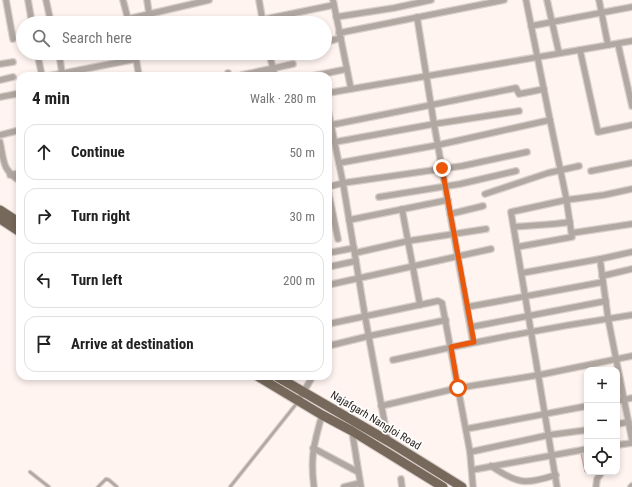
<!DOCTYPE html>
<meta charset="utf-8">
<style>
:root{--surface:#fff;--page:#f2f2f2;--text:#222;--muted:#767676;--line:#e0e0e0}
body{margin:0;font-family:"Roboto Condensed",sans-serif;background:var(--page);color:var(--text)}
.controls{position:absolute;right:12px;bottom:12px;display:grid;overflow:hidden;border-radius:8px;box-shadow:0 2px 6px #0003}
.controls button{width:36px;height:36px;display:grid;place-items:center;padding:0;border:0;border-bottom:1px solid var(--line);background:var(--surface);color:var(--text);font:20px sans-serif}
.stop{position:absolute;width:12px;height:12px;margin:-9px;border:3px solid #ea580c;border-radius:50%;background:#fff}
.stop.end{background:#ea580c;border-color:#fff;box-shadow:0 1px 4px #0008}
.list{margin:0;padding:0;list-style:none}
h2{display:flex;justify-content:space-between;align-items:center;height:52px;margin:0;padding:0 16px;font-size:17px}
h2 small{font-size:13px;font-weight:400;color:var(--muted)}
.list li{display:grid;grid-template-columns:26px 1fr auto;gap:12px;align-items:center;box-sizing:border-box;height:56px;margin:0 8px 8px;padding:0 8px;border:1px solid var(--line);border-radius:12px}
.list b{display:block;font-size:15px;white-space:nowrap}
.list em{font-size:13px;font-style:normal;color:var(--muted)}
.icon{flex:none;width:22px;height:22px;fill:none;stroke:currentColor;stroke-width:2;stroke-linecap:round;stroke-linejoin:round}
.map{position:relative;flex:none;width:632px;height:487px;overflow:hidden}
.search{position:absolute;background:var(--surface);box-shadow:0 2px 6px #0003;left:16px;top:16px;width:316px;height:44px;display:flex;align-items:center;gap:10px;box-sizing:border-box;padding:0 14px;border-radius:22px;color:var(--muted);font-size:15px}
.panel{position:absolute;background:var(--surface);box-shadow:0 2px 6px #0003;left:16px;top:72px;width:316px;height:308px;border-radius:12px}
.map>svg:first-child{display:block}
.building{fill:#e8ccc9;stroke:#bda29f}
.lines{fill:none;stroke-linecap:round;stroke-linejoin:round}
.service-casing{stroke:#d9ceca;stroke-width:4.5}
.minor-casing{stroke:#d9ceca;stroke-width:8}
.primary-casing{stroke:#d9ceca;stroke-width:11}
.service{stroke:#b1a8a1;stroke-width:2.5}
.minor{stroke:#b1a8a1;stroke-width:5.5}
.primary{stroke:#76685b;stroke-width:9}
.route{stroke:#ea580c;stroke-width:5}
.labels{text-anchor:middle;stroke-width:3.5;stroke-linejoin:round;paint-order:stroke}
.street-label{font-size:11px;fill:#2b221e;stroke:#fff}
</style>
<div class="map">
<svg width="632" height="487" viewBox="0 0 632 487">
<rect width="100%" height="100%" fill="#fff4f0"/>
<!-- building -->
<path class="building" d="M 587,453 L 587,472 L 585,472 L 581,454 Z"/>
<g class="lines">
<defs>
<g id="service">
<path d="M 136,54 L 141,53"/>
<path d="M 30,472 L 49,487"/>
<path d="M 98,487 L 106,479 L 109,480 L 117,487"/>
<path d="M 230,487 L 297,403"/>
</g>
<g id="minor">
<path d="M 6,0 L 13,39"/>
<path d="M 28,0 L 32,23"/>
<path d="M 46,0 L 51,23"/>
<path d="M 123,0 L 129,23"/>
<path d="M 147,0 L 149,13"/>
<path d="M 259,0 L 263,23"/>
<path d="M 547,0 L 559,53"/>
<path d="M 599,0 L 608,45"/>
<path d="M 336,17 L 394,8 L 431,0"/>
<path d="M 417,17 L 434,124 L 473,342"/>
<path d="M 128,19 L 209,0"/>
<path d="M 246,23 L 334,5"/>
<path d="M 531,26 L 632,7"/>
<path d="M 339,33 L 504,0"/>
<path d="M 325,42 L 341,38"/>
<path d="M 618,44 L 632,106"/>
<path d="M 580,50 L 598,132 L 632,125"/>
<path d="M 59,53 L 62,73"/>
<path d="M 135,53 L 139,76"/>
<path d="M 269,53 L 275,76"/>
<path d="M 247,56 L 266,53"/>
<path d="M 38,57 L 42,76"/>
<path d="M 0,64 L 13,62"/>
<path d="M 228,73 L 228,76"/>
<path d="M 242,75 L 293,64"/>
<path d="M 49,76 L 136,59"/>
<path d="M 313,76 L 347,69"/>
<path d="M 0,80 L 13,77"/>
<path d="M 351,89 L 632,41"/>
<path d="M 328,93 L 351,89 L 333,0"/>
<path d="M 0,97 L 16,94"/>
<path d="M 328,110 L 343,183 L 462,166 L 527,152"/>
<path d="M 331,125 L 516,88 L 519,94 L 544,89"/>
<path d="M 0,135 L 20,130"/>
<path d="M 0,142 C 4,161 2,170 20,181"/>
<path d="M 335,142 L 434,124 L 519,111"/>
<path d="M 339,163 L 438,145 L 550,120 L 526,0"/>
<path d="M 591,171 L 632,163"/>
<path d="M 10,175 L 20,173"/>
<path d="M 328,187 L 343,183 L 365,316 L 388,441"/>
<path d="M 328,190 L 338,239"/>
<path d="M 485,194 L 548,173 L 579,166"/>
<path d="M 379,197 L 460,184 L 516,171"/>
<path d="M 402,209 L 420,305"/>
<path d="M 450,214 L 483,206"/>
<path d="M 349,220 L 448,200"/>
<path d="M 514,227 C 533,225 551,225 570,222"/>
<path d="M 572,233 L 632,224"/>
<path d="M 517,247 L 572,237 L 566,197 L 550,120"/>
<path d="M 632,252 L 600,259 L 608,318 L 632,440"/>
<path d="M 328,253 L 354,248"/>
<path d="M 355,253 L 408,241 L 486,229"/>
<path d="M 328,267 L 356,261"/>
<path d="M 522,273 L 600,259"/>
<path d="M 602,276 L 632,269"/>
<path d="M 328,285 L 491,249"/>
<path d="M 467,307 L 603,282"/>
<path d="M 328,324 L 438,301 L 442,303 L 470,452 L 473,487"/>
<path d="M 471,327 L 606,301"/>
<path d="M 328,346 L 369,336 L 446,320"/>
<path d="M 393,360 C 472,342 552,327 632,315"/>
<path d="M 298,401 L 313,376"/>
<path d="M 617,401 L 632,398"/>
<path d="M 381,406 L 458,388 L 539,375 L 632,356"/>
<path d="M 617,424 L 629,422"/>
<path d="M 466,429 L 587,406"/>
<path d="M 352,431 L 361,487"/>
<path d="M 617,445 L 632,443"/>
<path d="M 313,448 L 358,472"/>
<path d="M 470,452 L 549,435 L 587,430"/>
<path d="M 491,466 C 519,485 525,484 556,475"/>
<path d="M 472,470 L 587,449"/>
<path d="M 401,479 L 402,487"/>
<path d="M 314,487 C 310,458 314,443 322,415"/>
<path d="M 344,487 L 360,483"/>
<path d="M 557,487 L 511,212 L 566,200 L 604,195 L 632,189"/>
<path d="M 596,487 L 597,479 L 602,472"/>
<path d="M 631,487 L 632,486"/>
</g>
<g id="primary">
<path d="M 0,210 L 20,223"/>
<path d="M 0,219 L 20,232"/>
<path d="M 257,376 L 322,415 L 352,431 L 443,487"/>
<path d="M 276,376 L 388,441 L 462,487"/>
</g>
</defs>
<!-- service casing -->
<use href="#service" class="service-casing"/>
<!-- minor casing -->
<use href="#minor" class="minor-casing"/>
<!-- primary casing -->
<use href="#primary" class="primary-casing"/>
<!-- service -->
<use href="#service" class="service"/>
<!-- minor -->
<use href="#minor" class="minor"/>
<!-- primary -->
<use href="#primary" class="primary"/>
</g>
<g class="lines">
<!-- route -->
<path class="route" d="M 442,168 L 474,342 L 451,347 L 458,388"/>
</g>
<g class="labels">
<!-- street labels -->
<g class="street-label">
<text transform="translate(376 420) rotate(31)" y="4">Najafgarh Nangloi Road</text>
</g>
</g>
</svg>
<div class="controls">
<button>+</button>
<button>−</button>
<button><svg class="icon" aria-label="locate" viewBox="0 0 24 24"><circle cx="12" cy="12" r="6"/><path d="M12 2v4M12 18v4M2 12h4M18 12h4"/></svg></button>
</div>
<div class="stop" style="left:458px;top:388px"></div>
<div class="stop end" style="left:442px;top:168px"></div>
<div class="search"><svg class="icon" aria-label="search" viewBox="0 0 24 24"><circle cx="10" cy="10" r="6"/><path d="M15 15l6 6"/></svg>Search here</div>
<section class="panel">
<h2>4 min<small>Walk · 280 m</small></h2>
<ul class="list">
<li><svg class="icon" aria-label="ahead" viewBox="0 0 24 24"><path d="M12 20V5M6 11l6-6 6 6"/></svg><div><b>Continue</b></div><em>50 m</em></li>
<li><svg class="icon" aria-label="right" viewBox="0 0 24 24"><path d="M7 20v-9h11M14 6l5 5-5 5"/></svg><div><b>Turn right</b></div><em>30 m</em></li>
<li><svg class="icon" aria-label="left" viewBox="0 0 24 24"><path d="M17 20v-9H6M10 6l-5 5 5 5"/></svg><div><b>Turn left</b></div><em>200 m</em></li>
<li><svg class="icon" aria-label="arrive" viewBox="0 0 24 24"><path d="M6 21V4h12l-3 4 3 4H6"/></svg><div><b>Arrive at destination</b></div></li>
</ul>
</section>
</div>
